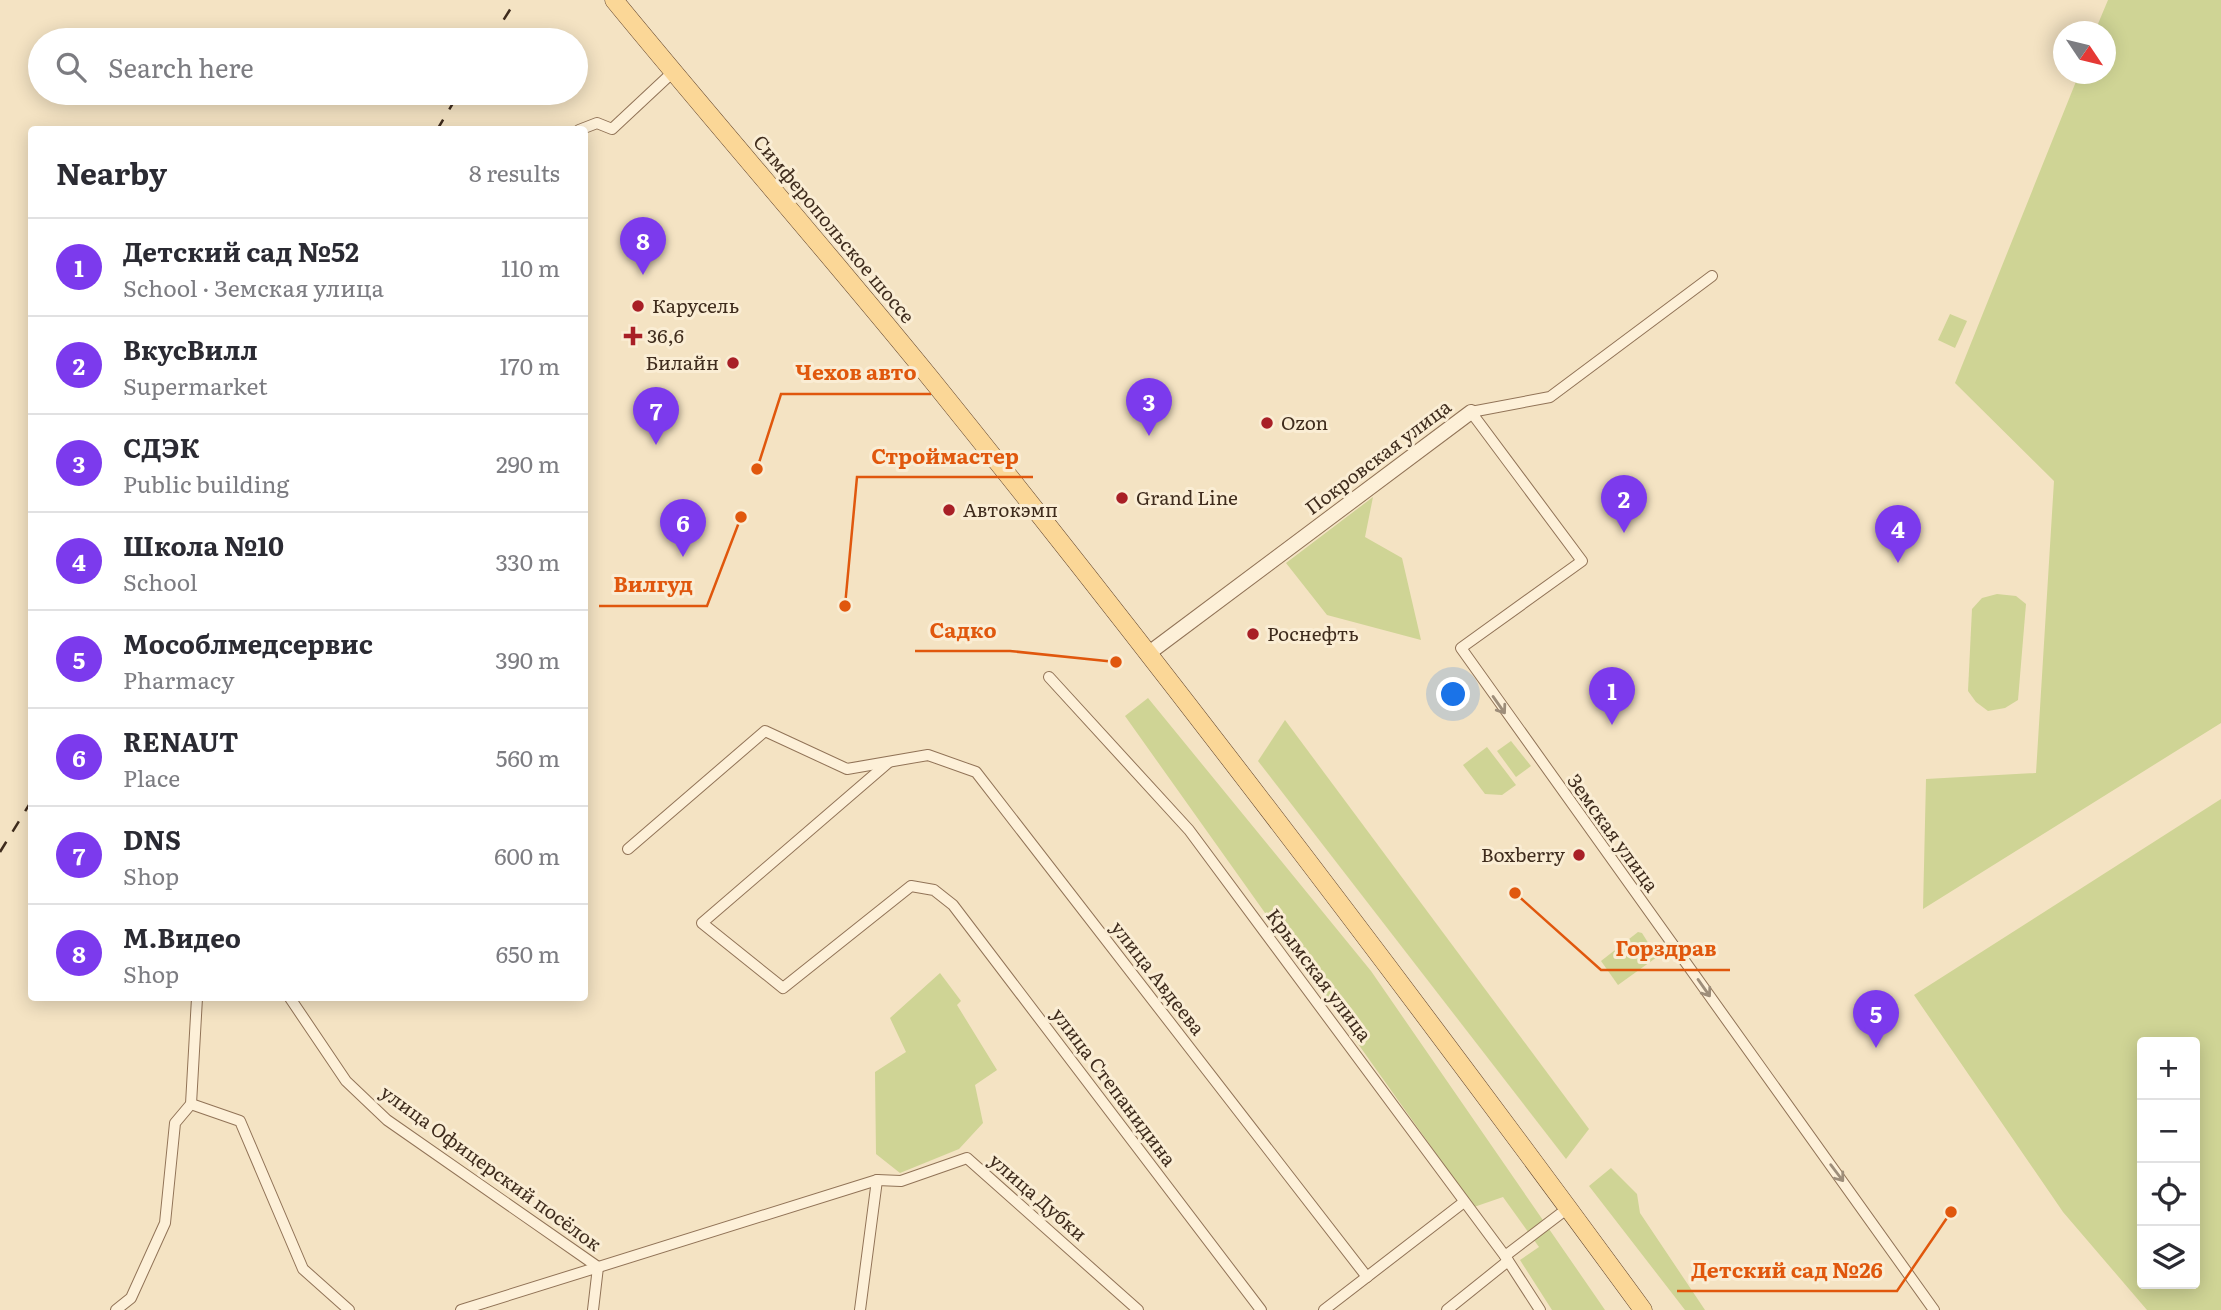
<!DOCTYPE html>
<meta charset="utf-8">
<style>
:root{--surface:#fff;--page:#f2f2f3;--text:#2b2b33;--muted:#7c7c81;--line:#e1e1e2;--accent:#7c3aed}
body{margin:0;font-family:Literata,serif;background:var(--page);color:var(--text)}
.controls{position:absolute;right:21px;bottom:21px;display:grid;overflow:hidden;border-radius:7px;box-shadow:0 4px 18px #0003}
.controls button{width:63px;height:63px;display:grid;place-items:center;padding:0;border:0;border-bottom:2px solid var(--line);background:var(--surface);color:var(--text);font:35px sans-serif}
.compass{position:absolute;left:2053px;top:21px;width:63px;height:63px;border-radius:50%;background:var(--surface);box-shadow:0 4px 18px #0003;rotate:125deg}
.you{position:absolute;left:1454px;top:695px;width:24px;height:24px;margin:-18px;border:5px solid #fff;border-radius:50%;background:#1a73e8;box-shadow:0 0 0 10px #1a73e833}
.badge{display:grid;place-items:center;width:46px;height:46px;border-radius:50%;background:var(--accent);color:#fff;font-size:23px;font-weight:700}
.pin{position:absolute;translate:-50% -58px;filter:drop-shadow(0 2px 4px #0008)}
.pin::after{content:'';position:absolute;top:37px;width:24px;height:21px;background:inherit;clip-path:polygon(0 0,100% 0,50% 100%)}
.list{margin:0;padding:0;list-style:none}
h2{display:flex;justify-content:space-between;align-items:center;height:91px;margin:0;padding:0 28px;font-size:30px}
h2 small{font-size:23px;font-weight:400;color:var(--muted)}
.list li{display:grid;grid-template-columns:46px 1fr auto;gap:21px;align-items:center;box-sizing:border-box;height:98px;padding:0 28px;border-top:2px solid var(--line)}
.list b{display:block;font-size:26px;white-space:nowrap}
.list p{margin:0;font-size:23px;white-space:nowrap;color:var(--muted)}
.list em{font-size:23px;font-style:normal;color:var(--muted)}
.icon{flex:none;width:38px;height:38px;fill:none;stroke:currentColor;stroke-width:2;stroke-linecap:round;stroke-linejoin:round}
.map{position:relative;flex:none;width:2221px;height:1310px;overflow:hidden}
.search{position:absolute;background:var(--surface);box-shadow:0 4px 18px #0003;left:28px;top:28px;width:560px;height:77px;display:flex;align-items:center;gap:18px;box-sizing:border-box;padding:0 24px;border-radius:38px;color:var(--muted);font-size:26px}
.panel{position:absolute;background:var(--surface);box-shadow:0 4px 18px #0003;left:28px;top:126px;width:560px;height:875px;border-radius:7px}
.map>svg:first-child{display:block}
.green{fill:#cfd495;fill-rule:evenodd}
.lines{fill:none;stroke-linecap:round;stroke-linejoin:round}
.minor-casing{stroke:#917357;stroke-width:12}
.tertiary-casing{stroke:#917357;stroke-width:16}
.primary-casing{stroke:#5e412b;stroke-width:19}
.minor{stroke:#fdf0d8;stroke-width:10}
.tertiary{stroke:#fdf0d8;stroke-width:14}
.primary{stroke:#fbd797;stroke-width:18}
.rail{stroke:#3f2c1d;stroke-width:2.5;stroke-dasharray:12 12;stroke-linecap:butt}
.oneway{stroke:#9e8e7a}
.poi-dot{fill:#a81f26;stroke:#faedd4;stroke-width:2.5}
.labels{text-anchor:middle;stroke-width:6;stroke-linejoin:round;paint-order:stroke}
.street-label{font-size:19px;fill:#3f2c1d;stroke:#faedd4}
.poi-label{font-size:19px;fill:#3f2c1d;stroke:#faedd4;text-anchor:start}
.leader{fill:none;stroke:#e0570d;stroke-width:2.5}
.callout-dot{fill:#e0570d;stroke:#faedd4;stroke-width:2.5}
.callout-label{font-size:21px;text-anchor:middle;font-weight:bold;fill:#e0570d;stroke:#faedd4;stroke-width:6;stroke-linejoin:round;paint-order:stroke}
</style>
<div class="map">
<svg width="2221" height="1310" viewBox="0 0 2221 1310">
<rect width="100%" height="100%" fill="#f4e3c3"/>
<!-- green -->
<g class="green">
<path d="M 2108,0 L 2221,0 L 2221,723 L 1923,909 L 1926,779 L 2036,773 L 2054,481 L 1955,383 L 2079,74 L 2106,74 L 2106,32 L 2095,31 Z"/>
<path d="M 1950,314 L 1967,321 L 1955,348 L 1938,340 Z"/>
<path d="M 1373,497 L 1365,537 L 1402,558 L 1421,640 L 1327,615 L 1286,563 Z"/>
<path d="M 1997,594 L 2016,596 L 2026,604 L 2018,700 L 2005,708 L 1988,711 L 1976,702 L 1968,691 L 1972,609 L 1982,598 Z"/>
<path d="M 1148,698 L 1371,971 L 1605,1310 L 1552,1310 L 1520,1260 L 1539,1247 L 1503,1197 L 1474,1207 L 1125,716 Z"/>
<path d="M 1285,720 L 1589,1129 L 1566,1159 L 1258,761 Z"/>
<path d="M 1511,741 L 1531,766 L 1516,777 L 1497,751 Z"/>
<path d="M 1487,747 L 1516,785 L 1502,795 L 1485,794 L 1463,765 Z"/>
<path d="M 2221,799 L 2221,1310 L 2147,1310 L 2063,1212 L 1914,995 ZM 2142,1042 L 2195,1042 L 2195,1284 L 2142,1284 Z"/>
<path d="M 1638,932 L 1642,933 L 1657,957 L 1618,985 L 1601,961 Z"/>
<path d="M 940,973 L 961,1001 L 957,1005 L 997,1070 L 975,1085 L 983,1123 L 959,1149 L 900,1173 L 876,1154 L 875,1072 L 906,1052 L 890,1018 Z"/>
<path d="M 1611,1168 L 1637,1194 L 1640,1213 L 1705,1310 L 1685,1310 L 1589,1186 Z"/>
</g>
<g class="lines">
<defs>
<g id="minor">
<path d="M 579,130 L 597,123 L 612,129 L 673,72"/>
<path d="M 1712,276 L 1550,397 L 1471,412 L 1582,561 L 1461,648 L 1934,1310"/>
<path d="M 1049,677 L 1189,830 L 1505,1256 L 1540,1310"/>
<path d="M 889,762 L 702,923 L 783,988 L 911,886 L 934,890 L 953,905 L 1261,1310"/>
<path d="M 628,849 L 765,731 L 847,769 L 928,755 L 976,772 L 1367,1277"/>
<path d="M 290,998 L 346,1081 L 387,1120 L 598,1267 L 593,1310"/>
<path d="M 191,1104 L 240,1121 L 303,1269 L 349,1310"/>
<path d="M 1505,1256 L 1568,1208"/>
<path d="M 116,1310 L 131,1298 L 165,1223 L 175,1123 L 191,1104 L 197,998"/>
<path d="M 461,1310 L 877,1180 L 901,1181 L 967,1158 L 1138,1310"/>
<path d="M 860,1310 L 877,1180"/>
<path d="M 1324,1310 L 1464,1202"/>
<path d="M 1447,1310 L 1508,1261"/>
</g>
<path id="tertiary" d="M 1149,653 L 1471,412"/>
<path id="primary" d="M 614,0 C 718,127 827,251 931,379 C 1176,683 1412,995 1643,1310"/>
</defs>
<!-- minor casing -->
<use href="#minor" class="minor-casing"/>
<!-- tertiary casing -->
<use href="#tertiary" class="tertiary-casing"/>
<!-- primary casing -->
<use href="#primary" class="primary-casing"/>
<!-- minor -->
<use href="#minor" class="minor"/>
<!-- tertiary -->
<use href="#tertiary" class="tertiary"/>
<!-- primary -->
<use href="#primary" class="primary"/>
<!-- rail -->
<g class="rail">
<path d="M 491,40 L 516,0"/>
<path d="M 437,130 L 459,93"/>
<path d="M 0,852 L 32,800"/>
</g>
</g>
<!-- one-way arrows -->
<defs><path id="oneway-shaft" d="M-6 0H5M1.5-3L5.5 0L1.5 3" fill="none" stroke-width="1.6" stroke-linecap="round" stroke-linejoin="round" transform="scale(1.75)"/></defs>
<g class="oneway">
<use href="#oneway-shaft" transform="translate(1499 705) rotate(55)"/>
<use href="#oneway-shaft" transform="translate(1704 988) rotate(55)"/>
<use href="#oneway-shaft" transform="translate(1837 1173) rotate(53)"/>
</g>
<!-- markers -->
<g class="poi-dot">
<circle cx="638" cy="306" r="7"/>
<path d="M629.5 325.5h7v7h7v7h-7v7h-7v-7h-7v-7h7z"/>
<circle cx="733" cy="363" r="7"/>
<circle cx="1267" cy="423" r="7"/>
<circle cx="1122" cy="498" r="7"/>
<circle cx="949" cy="510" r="7"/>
<circle cx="1253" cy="634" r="7"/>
<circle cx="1579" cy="855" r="7"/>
</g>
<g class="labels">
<!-- street labels -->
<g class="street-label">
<text transform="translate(834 229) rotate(50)" y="7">Симферопольское шоссе</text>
<text transform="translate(1378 457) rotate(-37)" y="7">Покровская улица</text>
<text transform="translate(1613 833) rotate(54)" y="7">Земская улица</text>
<text transform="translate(1319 975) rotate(53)" y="7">Крымская улица</text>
<text transform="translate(1158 978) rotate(52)" y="7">улица Авдеева</text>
<text transform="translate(1114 1087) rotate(53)" y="7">улица Степанидина</text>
<text transform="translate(491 1168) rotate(36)" y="7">улица Офицерский посёлок</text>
<text transform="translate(1038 1197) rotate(41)" y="7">улица Дубки</text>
</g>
<!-- poi labels -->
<g class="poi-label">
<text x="652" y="313">Карусель</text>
<text x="647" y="343">36,6</text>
<text x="719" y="370" text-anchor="end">Билайн</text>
<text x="1281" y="430">Ozon</text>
<text x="1136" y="505">Grand Line</text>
<text x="963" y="517">Автокэмп</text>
<text x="1267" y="641">Роснефть</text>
<text x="1565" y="862" text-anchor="end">Boxberry</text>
</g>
</g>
<!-- callouts -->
<path class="leader" d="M757 469L781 394H931M845 606L857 477H1033M741 517L707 606H599M1116 662L1010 651H915M1515 893L1601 970H1730M1951 1212L1897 1291H1677"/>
<g class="callout-dot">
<circle cx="757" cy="469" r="7"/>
<circle cx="845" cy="606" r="7"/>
<circle cx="741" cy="517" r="7"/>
<circle cx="1116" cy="662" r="7"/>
<circle cx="1515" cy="893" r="7"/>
<circle cx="1951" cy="1212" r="7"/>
</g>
<g class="callout-label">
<text x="856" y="380">Чехов авто</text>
<text x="945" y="464">Строймастер</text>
<text x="653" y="592">Вилгуд</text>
<text x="963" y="638">Садко</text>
<text x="1666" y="956">Горздрав</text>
<text x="1787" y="1278">Детский сад №26</text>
</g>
</svg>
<div class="controls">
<button>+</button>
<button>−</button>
<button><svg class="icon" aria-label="locate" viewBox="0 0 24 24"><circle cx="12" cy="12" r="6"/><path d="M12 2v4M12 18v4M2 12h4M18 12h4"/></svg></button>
<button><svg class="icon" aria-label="layers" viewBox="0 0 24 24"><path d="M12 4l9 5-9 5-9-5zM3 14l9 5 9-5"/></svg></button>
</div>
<svg class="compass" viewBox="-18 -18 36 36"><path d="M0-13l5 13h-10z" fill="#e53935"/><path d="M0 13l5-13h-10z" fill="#7c7c81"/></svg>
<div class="you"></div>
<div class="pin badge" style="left:1612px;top:725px">1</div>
<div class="pin badge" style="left:1624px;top:533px">2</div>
<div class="pin badge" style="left:1149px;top:436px">3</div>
<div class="pin badge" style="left:1898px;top:563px">4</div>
<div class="pin badge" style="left:1876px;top:1048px">5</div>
<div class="pin badge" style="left:683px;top:557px">6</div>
<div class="pin badge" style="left:656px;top:445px">7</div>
<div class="pin badge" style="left:643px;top:275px">8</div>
<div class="search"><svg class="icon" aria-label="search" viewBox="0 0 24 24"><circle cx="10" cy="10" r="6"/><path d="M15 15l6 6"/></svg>Search here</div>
<section class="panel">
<h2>Nearby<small>8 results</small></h2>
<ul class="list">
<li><span class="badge">1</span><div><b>Детский сад №52</b><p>School · Земская улица</p></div><em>110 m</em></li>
<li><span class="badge">2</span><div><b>ВкусВилл</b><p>Supermarket</p></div><em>170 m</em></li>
<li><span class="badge">3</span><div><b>СДЭК</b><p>Public building</p></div><em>290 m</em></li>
<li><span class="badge">4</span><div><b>Школа №10</b><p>School</p></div><em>330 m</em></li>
<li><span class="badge">5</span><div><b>Мособлмедсервис</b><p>Pharmacy</p></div><em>390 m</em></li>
<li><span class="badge">6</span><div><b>RENAUT</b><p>Place</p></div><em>560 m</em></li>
<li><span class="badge">7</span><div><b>DNS</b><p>Shop</p></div><em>600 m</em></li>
<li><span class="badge">8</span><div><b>М.Видео</b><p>Shop</p></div><em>650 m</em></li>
</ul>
</section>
</div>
